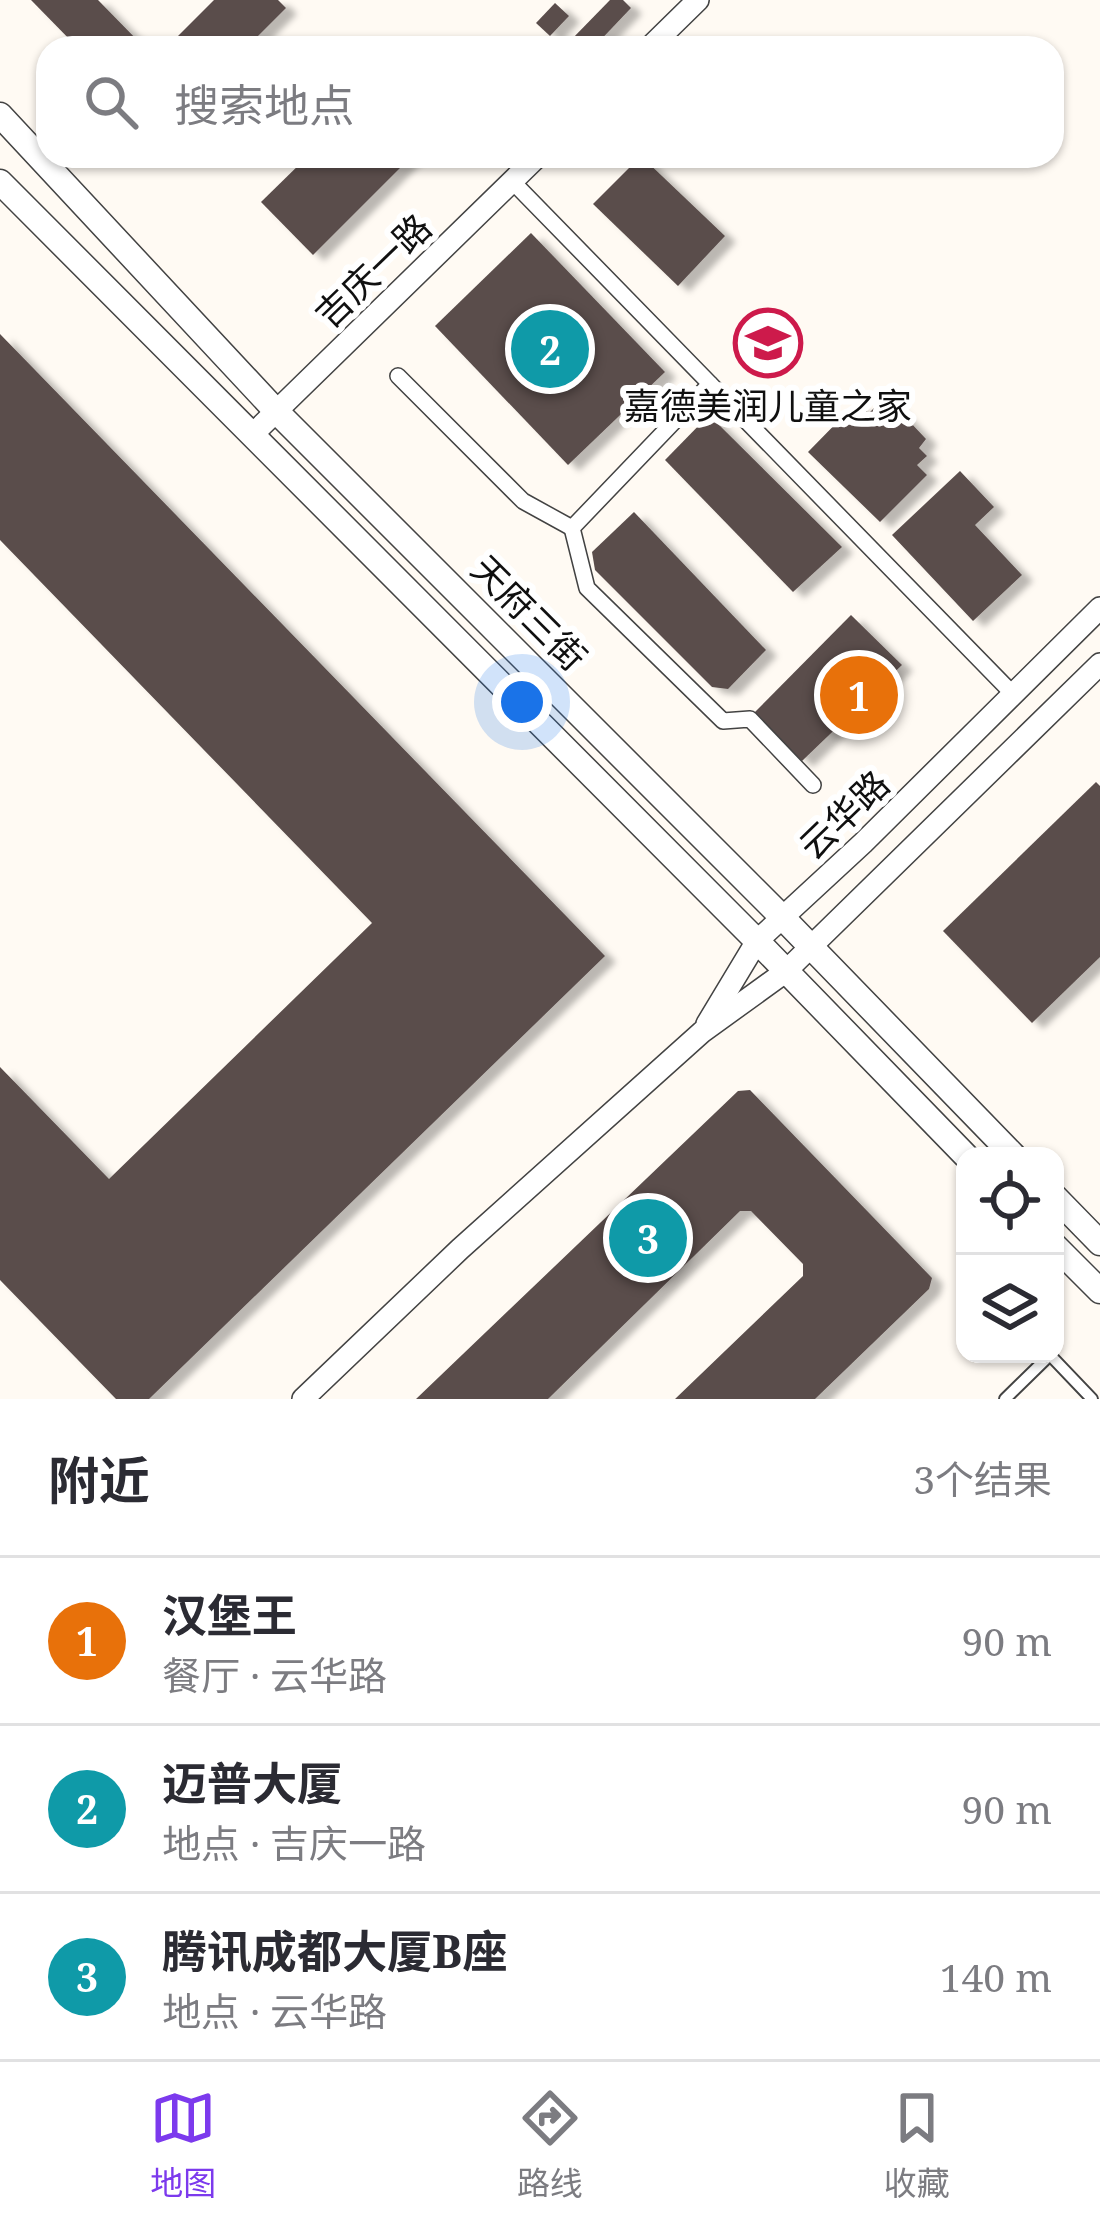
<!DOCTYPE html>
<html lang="zh">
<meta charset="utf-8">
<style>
:root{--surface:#fff;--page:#f2f2f3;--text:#2b2b33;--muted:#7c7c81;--line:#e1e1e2;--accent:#7c3aed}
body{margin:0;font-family:"Noto Serif","Noto Sans SC",serif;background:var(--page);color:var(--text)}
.controls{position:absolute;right:36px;bottom:36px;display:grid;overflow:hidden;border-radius:24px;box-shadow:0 3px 9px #0004}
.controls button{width:108px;height:108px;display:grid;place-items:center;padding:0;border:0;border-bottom:3px solid var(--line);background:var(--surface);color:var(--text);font:60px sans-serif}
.you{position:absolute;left:522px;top:702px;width:42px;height:42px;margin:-30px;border:9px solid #fff;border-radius:50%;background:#1a73e8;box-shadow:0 0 0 18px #1a73e833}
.badge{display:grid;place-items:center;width:78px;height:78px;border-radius:50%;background:var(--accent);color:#fff;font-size:39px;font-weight:700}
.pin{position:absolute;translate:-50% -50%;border:6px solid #fff;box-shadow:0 3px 12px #0006}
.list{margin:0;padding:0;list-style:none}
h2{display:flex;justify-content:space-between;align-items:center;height:156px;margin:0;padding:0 48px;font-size:51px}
h2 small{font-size:39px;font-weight:400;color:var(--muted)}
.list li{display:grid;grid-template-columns:78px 1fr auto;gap:36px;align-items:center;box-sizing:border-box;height:168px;padding:0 48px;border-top:3px solid var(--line)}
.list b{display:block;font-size:45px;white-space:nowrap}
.list p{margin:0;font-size:39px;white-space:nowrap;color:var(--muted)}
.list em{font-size:39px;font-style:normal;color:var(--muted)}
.icon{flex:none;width:66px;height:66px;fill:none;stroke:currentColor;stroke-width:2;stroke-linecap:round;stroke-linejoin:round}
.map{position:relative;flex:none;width:1100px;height:1399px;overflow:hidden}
.search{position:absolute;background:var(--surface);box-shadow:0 3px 9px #0004;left:36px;right:36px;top:36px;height:132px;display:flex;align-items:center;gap:30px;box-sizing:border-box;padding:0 42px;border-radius:36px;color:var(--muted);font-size:45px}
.sheet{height:660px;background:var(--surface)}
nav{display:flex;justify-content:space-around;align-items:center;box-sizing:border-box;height:168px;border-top:3px solid var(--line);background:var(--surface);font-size:33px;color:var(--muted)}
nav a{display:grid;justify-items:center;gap:6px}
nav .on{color:var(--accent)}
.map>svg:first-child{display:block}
.building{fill:#5a4d4b;filter:url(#shadow)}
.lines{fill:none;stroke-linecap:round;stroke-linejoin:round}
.service-casing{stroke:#434343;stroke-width:14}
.pedestrian-casing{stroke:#434343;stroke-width:18}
.minor-casing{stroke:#434343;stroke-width:24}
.tertiary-casing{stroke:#434343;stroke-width:27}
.service{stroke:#fff;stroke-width:10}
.pedestrian{stroke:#fff;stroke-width:15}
.minor{stroke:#fff;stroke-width:21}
.tertiary{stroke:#fff;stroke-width:24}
.labels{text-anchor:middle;stroke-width:12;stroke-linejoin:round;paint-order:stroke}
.street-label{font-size:36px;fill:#101010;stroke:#fff}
.poi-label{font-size:36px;fill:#101010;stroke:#fff}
</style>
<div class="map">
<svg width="1100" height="1399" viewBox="0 0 1100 1399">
<defs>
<filter id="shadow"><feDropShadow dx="11" dy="6" stdDeviation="3" flood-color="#0004"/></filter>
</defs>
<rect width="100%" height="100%" fill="#fffaf3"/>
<!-- building -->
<g class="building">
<path d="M 31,0 L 98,0 L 145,48 L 78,48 Z"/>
<path d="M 214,0 L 278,0 L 286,8 L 246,48 L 166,48 Z"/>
<path d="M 610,0 L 623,0 L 631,8 L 593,48 L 577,48 L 570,41 Z"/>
<path d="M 555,3 L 569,16 L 550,36 L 536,23 Z"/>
<path d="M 308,156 L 412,156 L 313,255 L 261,202 Z"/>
<path d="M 641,156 L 725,236 L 678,286 L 593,204 Z"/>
<path d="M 531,233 L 665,372 L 568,465 L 435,326 Z"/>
<path d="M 0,334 L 605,956 L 149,1399 L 116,1399 L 0,1280 L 0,1067 L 109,1179 L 372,923 L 0,540 Z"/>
<path d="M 879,403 L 887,409 L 894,405 L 926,439 L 919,448 L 927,456 L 917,465 L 927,475 L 880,522 L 808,452 L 855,404 L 869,413 Z"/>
<path d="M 709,415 L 842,547 L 793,592 L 665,460 Z"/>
<path d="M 960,471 L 994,507 L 975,525 L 1022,575 L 973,621 L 892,535 Z"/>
<path d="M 634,512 L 766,650 L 728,689 L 712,687 L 595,570 L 592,552 Z"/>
<path d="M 851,615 L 902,665 L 802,761 L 754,713 Z"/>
<path d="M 1096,782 L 1100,786 L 1100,957 L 1032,1023 L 943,931 Z"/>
<path d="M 750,1090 L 932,1278 L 929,1289 L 815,1399 L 675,1399 L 803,1276 L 803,1264 L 751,1211 L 740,1211 L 548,1399 L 416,1399 L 738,1091 Z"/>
</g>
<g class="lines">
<defs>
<path id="service" d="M 1005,1399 L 1050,1355 L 1092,1399"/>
<g id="pedestrian">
<path d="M 512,181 L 1013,694"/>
<path d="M 398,376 L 523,501 L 572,528"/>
<path d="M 710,384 L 572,528 L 587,588 L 723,721 L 750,719 L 813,785"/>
</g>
<g id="minor">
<path d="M 649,48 L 698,0"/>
<path d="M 253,434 L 538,156"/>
<path d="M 707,1024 L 757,941 L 863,843 L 1100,608"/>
<path d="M 303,1399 L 460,1249 L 702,1032 L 785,972 L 1100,664"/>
</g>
<g id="tertiary">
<path d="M 0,115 L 276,411 L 784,919 L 1014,1156"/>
<path d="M 0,182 L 757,941 L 966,1156"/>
<path d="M 1055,1197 L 1100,1243"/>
<path d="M 1055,1246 L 1100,1291"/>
</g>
</defs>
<!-- service casing -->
<use href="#service" class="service-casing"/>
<!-- pedestrian casing -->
<use href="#pedestrian" class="pedestrian-casing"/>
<!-- minor casing -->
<use href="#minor" class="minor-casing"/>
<!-- tertiary casing -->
<use href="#tertiary" class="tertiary-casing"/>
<!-- service -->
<use href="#service" class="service"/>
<!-- pedestrian -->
<use href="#pedestrian" class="pedestrian"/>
<!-- minor -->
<use href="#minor" class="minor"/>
<!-- tertiary -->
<use href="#tertiary" class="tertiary"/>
</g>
<!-- icons -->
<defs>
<symbol id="school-ring" viewBox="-11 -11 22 22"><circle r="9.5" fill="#fff" stroke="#cd1a4b" stroke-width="1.5"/><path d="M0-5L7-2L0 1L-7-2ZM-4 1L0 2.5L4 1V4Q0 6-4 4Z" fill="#cd1a4b"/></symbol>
</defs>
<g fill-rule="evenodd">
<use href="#school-ring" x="730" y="305" width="76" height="76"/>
</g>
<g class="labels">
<!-- street labels -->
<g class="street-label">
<text transform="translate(373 271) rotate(-44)" y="13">吉庆一路</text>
<text transform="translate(529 613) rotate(45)" y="13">天府三街</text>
<text transform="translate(844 815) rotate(-44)" y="13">云华路</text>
</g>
<!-- poi labels -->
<g class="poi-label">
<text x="768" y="419">嘉德美润儿童之家</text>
</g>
</g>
</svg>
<div class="controls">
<button><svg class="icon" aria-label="locate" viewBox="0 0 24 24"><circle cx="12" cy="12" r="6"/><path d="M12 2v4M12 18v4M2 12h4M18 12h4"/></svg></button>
<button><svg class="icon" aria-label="layers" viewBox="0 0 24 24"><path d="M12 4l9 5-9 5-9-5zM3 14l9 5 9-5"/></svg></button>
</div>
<div class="you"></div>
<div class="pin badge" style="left:859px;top:695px;background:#e8710a">1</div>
<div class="pin badge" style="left:550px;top:349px;background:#0f9aa8">2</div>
<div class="pin badge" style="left:648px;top:1238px;background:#0f9aa8">3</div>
<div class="search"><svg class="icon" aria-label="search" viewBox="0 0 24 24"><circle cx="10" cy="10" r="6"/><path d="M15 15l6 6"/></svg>搜索地点</div>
</div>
<section class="sheet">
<h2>附近<small>3个结果</small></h2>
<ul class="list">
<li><span class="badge" style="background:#e8710a">1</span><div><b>汉堡王</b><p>餐厅 · 云华路</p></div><em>90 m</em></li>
<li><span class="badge" style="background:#0f9aa8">2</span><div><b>迈普大厦</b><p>地点 · 吉庆一路</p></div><em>90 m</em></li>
<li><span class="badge" style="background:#0f9aa8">3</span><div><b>腾讯成都大厦B座</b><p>地点 · 云华路</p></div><em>140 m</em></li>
</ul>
</section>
<nav>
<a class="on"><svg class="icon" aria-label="map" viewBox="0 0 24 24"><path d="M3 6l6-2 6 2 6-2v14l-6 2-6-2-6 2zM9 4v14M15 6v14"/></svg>地图</a>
<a><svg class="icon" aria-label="directions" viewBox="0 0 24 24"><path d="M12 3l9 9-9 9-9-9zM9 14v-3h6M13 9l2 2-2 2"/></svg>路线</a>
<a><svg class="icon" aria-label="saved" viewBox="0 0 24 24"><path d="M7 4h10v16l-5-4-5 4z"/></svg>收藏</a>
</nav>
